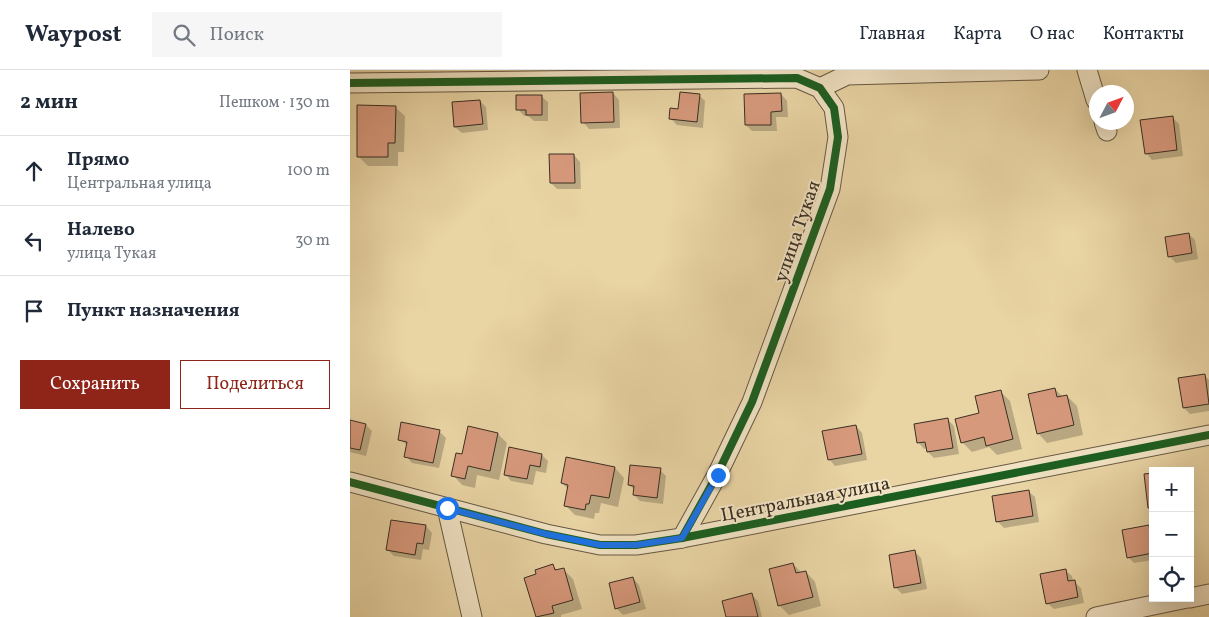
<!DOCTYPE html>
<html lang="ru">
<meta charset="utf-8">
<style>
:root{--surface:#fff;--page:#f6f6f7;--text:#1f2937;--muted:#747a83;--line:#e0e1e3;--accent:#8f2418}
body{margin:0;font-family:Vollkorn,serif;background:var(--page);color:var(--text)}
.controls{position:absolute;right:15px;bottom:15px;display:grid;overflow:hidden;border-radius:0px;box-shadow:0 5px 20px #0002}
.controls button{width:45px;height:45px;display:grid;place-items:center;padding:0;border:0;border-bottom:1px solid var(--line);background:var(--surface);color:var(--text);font:25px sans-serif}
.compass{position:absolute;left:739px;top:15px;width:45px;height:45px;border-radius:50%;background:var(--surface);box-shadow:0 5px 20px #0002;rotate:49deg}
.stop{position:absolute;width:15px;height:15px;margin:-11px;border:4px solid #1a73e8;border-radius:50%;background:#fff}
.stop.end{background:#1a73e8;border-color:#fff;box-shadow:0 1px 5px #0008}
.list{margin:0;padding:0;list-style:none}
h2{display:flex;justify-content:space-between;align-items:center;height:65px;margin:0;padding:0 20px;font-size:21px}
h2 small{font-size:16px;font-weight:400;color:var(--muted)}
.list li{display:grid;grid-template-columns:32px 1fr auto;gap:15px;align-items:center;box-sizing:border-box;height:70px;padding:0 20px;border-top:1px solid var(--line)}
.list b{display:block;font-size:19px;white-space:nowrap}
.list p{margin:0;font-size:16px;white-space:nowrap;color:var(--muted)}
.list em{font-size:16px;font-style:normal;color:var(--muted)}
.actions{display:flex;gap:10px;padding:15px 20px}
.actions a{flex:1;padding:11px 0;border:1px solid var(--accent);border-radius:0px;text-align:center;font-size:18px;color:var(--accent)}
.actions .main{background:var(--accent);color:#fff}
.icon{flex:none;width:28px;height:28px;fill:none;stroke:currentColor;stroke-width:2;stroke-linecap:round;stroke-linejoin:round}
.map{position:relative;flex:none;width:859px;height:547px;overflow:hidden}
header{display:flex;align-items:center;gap:30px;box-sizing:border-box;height:70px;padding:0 25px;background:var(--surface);border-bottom:1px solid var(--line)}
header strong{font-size:24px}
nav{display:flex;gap:28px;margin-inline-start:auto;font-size:18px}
.search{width:350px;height:45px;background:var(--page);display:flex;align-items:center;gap:12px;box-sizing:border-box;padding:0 18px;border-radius:0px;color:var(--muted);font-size:19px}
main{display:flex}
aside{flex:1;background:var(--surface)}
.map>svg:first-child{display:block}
.shadow{fill:#0003}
.building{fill:#d7997c;stroke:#3a2f22}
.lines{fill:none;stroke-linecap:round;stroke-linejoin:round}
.minor-casing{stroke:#665842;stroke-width:21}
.minor{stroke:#f1e3c4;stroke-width:19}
.cycleway-casing{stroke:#f1e3c4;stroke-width:11}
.cycleway{stroke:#1b5e20;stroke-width:8}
.route{stroke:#1a73e8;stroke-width:6}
.labels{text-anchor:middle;stroke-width:4;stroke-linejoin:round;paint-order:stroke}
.street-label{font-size:19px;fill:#3a2f22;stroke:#f1e3c4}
</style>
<header>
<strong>Waypost</strong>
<div class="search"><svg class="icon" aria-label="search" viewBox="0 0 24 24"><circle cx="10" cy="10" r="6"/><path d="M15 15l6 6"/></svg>Поиск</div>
<nav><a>Главная</a><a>Карта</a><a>О нас</a><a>Контакты</a></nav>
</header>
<main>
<aside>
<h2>2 мин<small>Пешком · 130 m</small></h2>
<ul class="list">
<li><svg class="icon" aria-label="ahead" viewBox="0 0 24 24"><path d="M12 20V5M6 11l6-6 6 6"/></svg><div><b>Прямо</b><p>Центральная улица</p></div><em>100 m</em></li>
<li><svg class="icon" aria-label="left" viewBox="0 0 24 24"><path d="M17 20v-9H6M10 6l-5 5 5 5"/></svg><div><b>Налево</b><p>улица Тукая</p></div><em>30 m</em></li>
<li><svg class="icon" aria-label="arrive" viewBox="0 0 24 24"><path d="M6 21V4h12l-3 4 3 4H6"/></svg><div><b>Пункт назначения</b></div></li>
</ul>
<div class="actions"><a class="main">Сохранить</a><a>Поделиться</a></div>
</aside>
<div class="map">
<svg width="859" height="547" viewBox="0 0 859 547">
<rect width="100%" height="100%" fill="#e9d4a4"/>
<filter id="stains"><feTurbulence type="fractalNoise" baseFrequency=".004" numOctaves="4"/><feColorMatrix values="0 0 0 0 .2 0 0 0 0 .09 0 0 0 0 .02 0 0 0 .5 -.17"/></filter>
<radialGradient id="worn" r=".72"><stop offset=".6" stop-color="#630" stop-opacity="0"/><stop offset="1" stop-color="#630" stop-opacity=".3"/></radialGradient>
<!-- shadow -->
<g class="shadow">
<path d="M 263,23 L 269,30 L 270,58 L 239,59 L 233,52 Z"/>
<path d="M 431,24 L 437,31 L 438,47 L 426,47 L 427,61 L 402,61 L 396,55 Z"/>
<path d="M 349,25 L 355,31 L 353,58 L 327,55 L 321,49 Z"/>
<path d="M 191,26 L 198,32 L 198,51 L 184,51 L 178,46 L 174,46 L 168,39 Z"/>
<path d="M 130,31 L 136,37 L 138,60 L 112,63 L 105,57 Z"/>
<path d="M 45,37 L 55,46 L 54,82 L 48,82 L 48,96 L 18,96 L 8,86 Z"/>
<path d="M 822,47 L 829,54 L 833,86 L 802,90 L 796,83 Z"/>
<path d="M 224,85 L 230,92 L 231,119 L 207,119 L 201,113 Z"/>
<path d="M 839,164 L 845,170 L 848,189 L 826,193 L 819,186 Z"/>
<path d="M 854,305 L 859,310 L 859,341 L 840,344 L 834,338 Z"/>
<path d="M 705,319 L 713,327 L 717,326 L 727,336 L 733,365 L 697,373 L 688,363 Z"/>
<path d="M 650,321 L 660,331 L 672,379 L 647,385 L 639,377 L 622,382 L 612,372 L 631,344 Z"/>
<path d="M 597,349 L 604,356 L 609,384 L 584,388 L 578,382 L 577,378 L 574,379 L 568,372 Z"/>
<path d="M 0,351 L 16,355 L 22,361 L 16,386 L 0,382 Z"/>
<path d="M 506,356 L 512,363 L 517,390 L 485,396 L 479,389 Z"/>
<path d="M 89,361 L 96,368 L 89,398 L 62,393 L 56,386 L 58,376 L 49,369 Z"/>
<path d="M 148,364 L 157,373 L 149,410 L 127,405 L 125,418 L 112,415 L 103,405 L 113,385 Z"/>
<path d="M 192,385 L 198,391 L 196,403 L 186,401 L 183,415 L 161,411 L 155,404 Z"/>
<path d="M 217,388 L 265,398 L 274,408 L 268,437 L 251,433 L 249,443 L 245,443 L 244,449 L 225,445 L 215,435 L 218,419 L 212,413 Z"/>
<path d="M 310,400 L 316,406 L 313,434 L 290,431 L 284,425 L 285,420 L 279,415 Z"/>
<path d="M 678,421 L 685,427 L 689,452 L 654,458 L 648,452 Z"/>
<path d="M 76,456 L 82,463 L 79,480 L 73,479 L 71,490 L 44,486 L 38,480 Z"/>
<path d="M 799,457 L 803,461 L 803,490 L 784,493 L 778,487 Z"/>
<path d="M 565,482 L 571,488 L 577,519 L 552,524 L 545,517 Z"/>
<path d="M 443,494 L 452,503 L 456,502 L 465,512 L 471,536 L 439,545 L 429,535 Z"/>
<path d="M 203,496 L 208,501 L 213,499 L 223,509 L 232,539 L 211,545 L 211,547 L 187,547 L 176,508 L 188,505 Z"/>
<path d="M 715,500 L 722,506 L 723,511 L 731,518 L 734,533 L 704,539 L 697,533 Z"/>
<path d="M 283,508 L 289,515 L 296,539 L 273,545 L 266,538 Z"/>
<path d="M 402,525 L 408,531 L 412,547 L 377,547 Z"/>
</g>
<!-- building -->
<g class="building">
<path d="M 263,22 L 264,52 L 231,53 L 230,23 Z"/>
<path d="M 330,22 L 350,24 L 347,52 L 319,49 L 320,38 L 328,39 Z"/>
<path d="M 431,23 L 432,41 L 421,42 L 421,55 L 395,55 L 394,24 Z"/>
<path d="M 166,25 L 192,25 L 192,45 L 176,45 L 176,40 L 166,40 Z"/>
<path d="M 130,30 L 133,54 L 104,57 L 102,32 Z"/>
<path d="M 7,35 L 46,36 L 45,73 L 38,73 L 38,87 L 7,87 Z"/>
<path d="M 823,46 L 827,80 L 795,84 L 790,50 Z"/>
<path d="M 199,84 L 224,84 L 225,113 L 200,113 Z"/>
<path d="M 839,163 L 842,183 L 818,187 L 815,167 Z"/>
<path d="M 855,304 L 859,334 L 833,338 L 828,308 Z"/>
<path d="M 705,318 L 707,327 L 717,325 L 724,355 L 687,364 L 678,324 Z"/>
<path d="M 651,320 L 663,369 L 636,376 L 634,367 L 611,373 L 605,349 L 629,343 L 625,326 Z"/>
<path d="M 598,348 L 603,378 L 577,382 L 575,372 L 567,373 L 564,354 Z"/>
<path d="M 0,350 L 16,354 L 10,380 L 0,378 Z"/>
<path d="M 51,352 L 90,360 L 83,393 L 54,387 L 57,372 L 48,370 Z"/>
<path d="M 506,355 L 512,384 L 478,390 L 472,361 Z"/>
<path d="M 118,356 L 148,363 L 140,401 L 118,396 L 115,409 L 101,406 L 106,383 L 112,384 Z"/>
<path d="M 159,377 L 192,384 L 190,397 L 180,395 L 177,409 L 154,405 Z"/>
<path d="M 216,387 L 265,397 L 259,428 L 241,425 L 239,434 L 236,434 L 235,440 L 214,436 L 218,415 L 211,413 Z"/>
<path d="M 280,395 L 311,398 L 307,428 L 283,425 L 284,416 L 278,415 Z"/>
<path d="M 803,403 L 803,438 L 798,438 L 794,404 Z"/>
<path d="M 679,420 L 683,446 L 646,452 L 642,426 Z"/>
<path d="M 41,450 L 76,455 L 73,474 L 67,473 L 65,485 L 36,480 Z"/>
<path d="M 799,455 L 803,483 L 777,488 L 772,460 Z"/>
<path d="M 565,480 L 571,513 L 544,518 L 539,485 Z"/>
<path d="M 443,493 L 446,503 L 456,501 L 463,527 L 428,536 L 419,499 Z"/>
<path d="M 203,494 L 205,500 L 214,498 L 223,530 L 202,536 L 204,543 L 186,547 L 174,508 L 186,504 L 185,500 Z"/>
<path d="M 716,499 L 718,511 L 725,510 L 728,527 L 696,534 L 690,504 Z"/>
<path d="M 283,507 L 290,532 L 265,539 L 259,513 Z"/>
<path d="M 402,523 L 408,547 L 376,547 L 372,531 Z"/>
</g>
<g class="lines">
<defs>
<g id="minor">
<path d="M 737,0 L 746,30"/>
<path d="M 0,13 L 447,8 L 470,18 L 484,38 L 488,67 L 480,119 L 402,332 L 367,405 L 332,468"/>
<path d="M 470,18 L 497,5 L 689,0"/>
<path d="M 754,52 L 757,61"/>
<path d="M 0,412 L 196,464 L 250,475 L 286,475 L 332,468 L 859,365"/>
<path d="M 97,438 L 122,547"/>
<path d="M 840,528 L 859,524"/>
<path d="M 746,547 L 837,528"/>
</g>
</defs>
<!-- minor casing -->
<use href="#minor" class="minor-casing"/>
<!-- minor -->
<use href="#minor" class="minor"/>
<defs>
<g id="cycleway">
<path d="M 0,13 L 447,8 L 470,18 L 484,38 L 488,67 L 480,119 L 402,332 L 367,405 L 332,468"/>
<path d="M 0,412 L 196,464 L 250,475 L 286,475 L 332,468 L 859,365"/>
</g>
</defs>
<!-- cycleway casing -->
<use href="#cycleway" class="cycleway-casing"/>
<!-- cycleway -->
<use href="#cycleway" class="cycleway"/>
</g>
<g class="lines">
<!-- route -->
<path class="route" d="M 97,438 L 196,464 L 250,475 L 286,475 L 332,468 L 368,405"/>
</g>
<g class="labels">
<!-- street labels -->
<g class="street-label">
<text transform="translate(446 161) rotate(-71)" y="7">улица Тукая</text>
<text transform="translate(455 428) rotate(-11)" y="7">Центральная улица</text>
</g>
</g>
<rect width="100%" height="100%" filter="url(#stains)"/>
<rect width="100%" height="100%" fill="url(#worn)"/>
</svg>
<div class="controls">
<button>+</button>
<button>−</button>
<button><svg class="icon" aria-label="locate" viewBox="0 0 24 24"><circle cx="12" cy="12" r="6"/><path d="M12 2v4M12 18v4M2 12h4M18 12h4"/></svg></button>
</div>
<svg class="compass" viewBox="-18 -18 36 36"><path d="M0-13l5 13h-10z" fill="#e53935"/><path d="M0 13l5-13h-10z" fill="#747a83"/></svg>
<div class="stop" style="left:97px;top:438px"></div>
<div class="stop end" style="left:368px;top:405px"></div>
</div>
</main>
